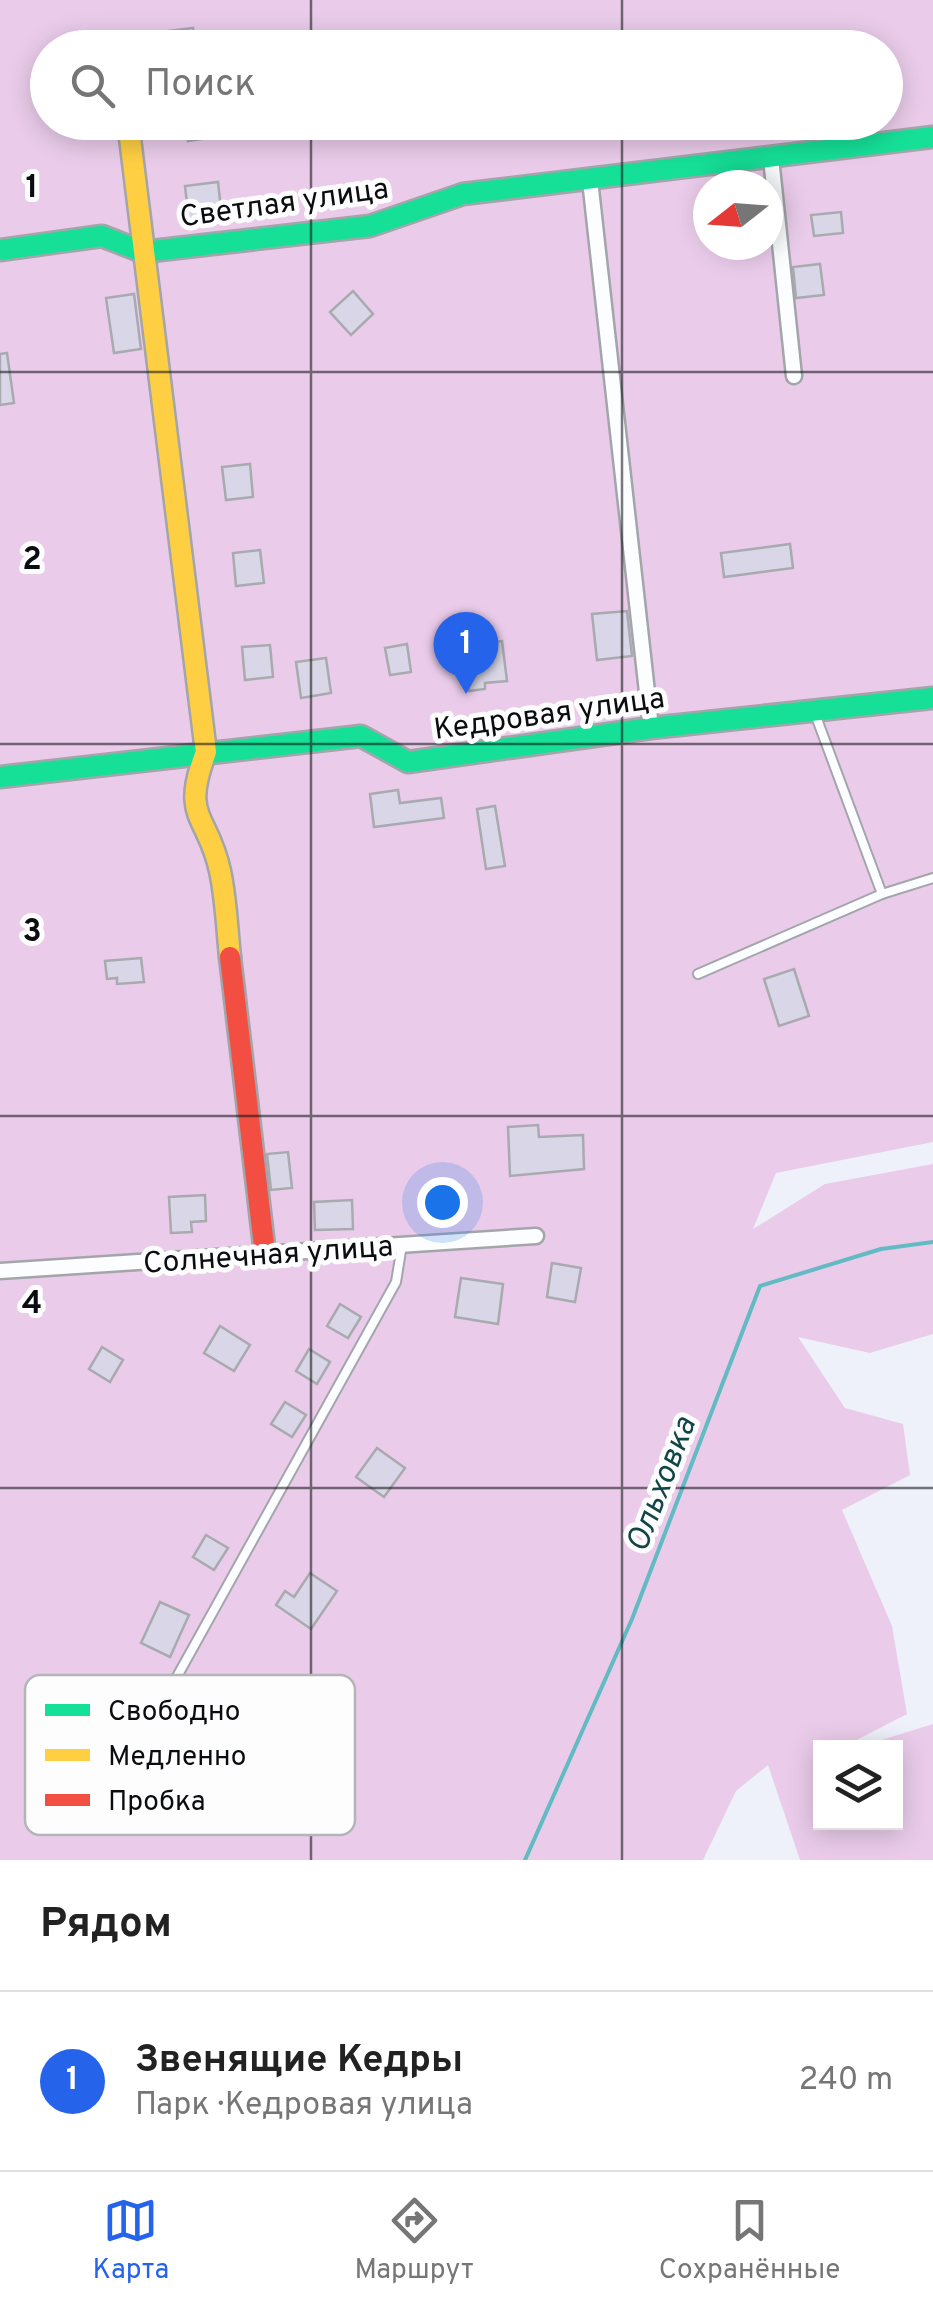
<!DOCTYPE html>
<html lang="ru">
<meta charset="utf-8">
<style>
:root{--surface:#fff;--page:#f2f2f2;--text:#222;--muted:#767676;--line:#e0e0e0;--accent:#2563eb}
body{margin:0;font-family:Overpass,sans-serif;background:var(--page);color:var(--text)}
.controls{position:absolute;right:30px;bottom:30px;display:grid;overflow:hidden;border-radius:0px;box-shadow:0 5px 25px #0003}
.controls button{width:90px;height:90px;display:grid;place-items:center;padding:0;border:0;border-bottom:2px solid var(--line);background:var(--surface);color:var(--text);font:50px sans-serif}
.compass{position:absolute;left:693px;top:170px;width:90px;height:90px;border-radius:50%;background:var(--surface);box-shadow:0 5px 25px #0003;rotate:253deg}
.you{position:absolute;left:442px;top:1202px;width:35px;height:35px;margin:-25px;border:8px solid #fff;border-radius:50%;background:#1a73e8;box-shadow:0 0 0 15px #1a73e833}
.badge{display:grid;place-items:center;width:65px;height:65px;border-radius:50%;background:var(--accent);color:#fff;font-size:32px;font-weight:700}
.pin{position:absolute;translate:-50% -82px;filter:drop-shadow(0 2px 5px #0008)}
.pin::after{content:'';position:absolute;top:52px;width:35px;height:30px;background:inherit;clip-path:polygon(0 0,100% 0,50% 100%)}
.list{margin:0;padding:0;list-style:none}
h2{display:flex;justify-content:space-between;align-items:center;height:130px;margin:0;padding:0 40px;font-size:42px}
h2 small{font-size:32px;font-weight:400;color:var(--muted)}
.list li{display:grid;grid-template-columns:65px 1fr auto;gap:30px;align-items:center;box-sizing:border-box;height:180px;padding:0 40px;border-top:2px solid var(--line)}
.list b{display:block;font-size:38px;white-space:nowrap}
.list p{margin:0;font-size:32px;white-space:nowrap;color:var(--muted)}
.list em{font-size:32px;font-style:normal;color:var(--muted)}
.icon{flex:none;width:55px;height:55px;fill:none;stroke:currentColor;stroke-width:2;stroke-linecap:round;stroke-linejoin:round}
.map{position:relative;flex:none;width:933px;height:1860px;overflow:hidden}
.search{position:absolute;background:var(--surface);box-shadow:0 5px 25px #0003;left:30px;right:30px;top:30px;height:110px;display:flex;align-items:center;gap:25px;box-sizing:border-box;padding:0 35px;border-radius:55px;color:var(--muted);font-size:38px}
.sheet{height:310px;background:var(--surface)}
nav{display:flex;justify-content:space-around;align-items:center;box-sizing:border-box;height:140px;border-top:2px solid var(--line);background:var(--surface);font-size:28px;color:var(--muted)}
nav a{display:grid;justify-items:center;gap:5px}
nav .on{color:var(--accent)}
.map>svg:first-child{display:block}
.green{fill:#eaccea;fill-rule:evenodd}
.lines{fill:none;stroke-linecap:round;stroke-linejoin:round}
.stream{stroke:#62bac2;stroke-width:4}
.building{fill:#d9d6e7;stroke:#a9aab0;stroke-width:2.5}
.lane-casing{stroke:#a3a5ab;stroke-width:12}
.street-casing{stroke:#a3a5ab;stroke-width:19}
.fast-casing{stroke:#a3a5ab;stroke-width:25}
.slow-casing{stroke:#a3a5ab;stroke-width:25}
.jam-casing{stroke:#a3a5ab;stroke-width:25}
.lane{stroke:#fcfdfe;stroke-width:8}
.street{stroke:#fcfdfe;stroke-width:14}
.fast{stroke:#16e098;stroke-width:20}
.slow{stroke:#ffcf43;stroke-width:20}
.jam{stroke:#f24e42;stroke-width:20}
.grid{fill:none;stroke:#0a0c10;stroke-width:2.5;stroke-opacity:0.55}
.labels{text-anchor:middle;stroke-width:10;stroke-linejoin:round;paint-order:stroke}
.street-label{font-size:30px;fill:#0a0c10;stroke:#fdfdfd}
.water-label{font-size:32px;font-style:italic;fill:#114648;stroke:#fdfdfd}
.key{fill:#fdfdfd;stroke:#b4b5b6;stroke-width:2.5}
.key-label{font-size:28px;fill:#0a0c10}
.grid-label{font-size:32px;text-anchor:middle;font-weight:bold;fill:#0a0c10;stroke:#fdfdfd;stroke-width:10;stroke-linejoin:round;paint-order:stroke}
</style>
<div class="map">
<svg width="933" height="1860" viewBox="0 0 933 1860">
<rect width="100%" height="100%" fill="#eef1f9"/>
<!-- green -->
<path class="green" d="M 0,0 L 933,0 L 933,1142 L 776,1173 L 753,1229 L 825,1184 L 933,1164 L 933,1334 L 870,1353 L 798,1337 L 845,1408 L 903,1424 L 910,1475 L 842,1510 L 892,1626 L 907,1714 L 843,1747 L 820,1748 L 820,1822 L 896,1822 L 896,1748 L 859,1747 L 933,1724 L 933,1860 L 800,1860 L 768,1765 L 736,1791 L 703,1860 L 0,1860 ZM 48,48 L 886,48 L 886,122 L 48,122 ZM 708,185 L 768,185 L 768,245 L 708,245 Z"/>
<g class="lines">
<!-- stream -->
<path class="stream" d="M 525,1860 L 632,1619 L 760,1286 L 881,1249 L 933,1242"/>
</g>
<!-- building -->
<g class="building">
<path d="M 193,28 L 195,48 L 162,48 L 160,32 Z"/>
<path d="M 185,122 L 234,122 L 235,134 L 188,141 Z"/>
<path d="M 218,182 L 222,218 L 189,222 L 185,186 Z"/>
<path d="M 841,212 L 843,233 L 814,236 L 811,215 Z"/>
<path d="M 820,264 L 824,295 L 796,298 L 793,267 Z"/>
<path d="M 353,291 L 373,314 L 351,335 L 330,312 Z"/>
<path d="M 134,294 L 141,349 L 114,353 L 106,298 Z"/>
<path d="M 7,353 L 14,403 L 0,405 L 0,354 Z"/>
<path d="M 250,464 L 253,497 L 226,500 L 222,467 Z"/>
<path d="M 790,544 L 793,568 L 724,577 L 721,553 Z"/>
<path d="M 260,550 L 264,583 L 236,586 L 233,553 Z"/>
<path d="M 627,611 L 632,656 L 597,660 L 592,614 Z"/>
<path d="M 502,641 L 507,681 L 485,683 L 485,689 L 469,691 L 464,653 L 483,650 L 482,643 Z"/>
<path d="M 407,644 L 411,672 L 390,675 L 385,648 Z"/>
<path d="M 270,645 L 273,677 L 245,680 L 242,647 Z"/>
<path d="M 326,658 L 331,693 L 301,698 L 296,662 Z"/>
<path d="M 398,790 L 400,803 L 441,798 L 444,818 L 374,827 L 370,794 Z"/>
<path d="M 495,806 L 505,866 L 486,869 L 477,809 Z"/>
<path d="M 141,958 L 144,982 L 117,984 L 117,978 L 107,979 L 105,961 Z"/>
<path d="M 794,969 L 809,1016 L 779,1026 L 764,979 Z"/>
<path d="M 538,1125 L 539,1137 L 583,1135 L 584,1169 L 510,1176 L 508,1127 Z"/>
<path d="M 288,1152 L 292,1188 L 271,1190 L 267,1154 Z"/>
<path d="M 205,1195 L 206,1221 L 191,1222 L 192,1232 L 171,1233 L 169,1197 Z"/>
<path d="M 352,1200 L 353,1229 L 315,1230 L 314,1202 Z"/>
<path d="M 552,1263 L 581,1268 L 575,1302 L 547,1297 Z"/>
<path d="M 461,1278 L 503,1284 L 498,1324 L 455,1317 Z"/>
<path d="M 340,1304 L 361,1317 L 348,1338 L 327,1326 Z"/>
<path d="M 220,1326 L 250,1345 L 234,1371 L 204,1353 Z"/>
<path d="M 102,1347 L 123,1360 L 110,1382 L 89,1369 Z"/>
<path d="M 309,1349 L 330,1362 L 317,1384 L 296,1371 Z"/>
<path d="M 285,1402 L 306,1415 L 292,1437 L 271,1424 Z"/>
<path d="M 377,1448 L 405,1468 L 384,1497 L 356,1477 Z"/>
<path d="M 206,1535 L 228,1548 L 214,1570 L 193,1557 Z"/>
<path d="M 310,1573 L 337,1591 L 311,1629 L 276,1605 L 285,1591 L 294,1597 Z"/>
<path d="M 160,1602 L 189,1615 L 170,1657 L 141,1643 Z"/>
</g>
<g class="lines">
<defs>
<g id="lane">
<path d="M 882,894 L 933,878"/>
<path d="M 698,974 L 882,894 L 814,711"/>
<path d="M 149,1727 L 396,1282 L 402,1245"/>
</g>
<g id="street">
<path d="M 120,45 L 120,48"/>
<path d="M 771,158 L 794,376"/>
<path d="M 590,180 L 651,728"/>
<path d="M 0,1271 L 536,1236"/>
</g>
<g id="fast">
<path d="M 0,250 L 102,236 L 143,252 L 370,226 L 463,194 L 933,137"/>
<path d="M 0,777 L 361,736 L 408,762 L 651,728 L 933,698"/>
</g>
<path id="slow" d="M 128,122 L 206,752 C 180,819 208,814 220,871 C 226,898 227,928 230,957"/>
<path id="jam" d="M 230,957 L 265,1254"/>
</defs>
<!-- lane casing -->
<use href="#lane" class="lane-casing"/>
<!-- street casing -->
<use href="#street" class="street-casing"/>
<!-- fast casing -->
<use href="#fast" class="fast-casing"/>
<!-- slow casing -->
<use href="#slow" class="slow-casing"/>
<!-- jam casing -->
<use href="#jam" class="jam-casing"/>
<!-- lane -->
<use href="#lane" class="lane"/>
<!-- street -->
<use href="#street" class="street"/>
<!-- fast -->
<use href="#fast" class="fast"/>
<!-- slow -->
<use href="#slow" class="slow"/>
<!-- jam -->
<use href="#jam" class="jam"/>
</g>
<!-- grid -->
<path class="grid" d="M 311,0 L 311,48M 622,0 L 622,48M 311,122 L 311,1860M 622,122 L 622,1860M 0,372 L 933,372M 0,744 L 933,744M 0,1116 L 933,1116M 0,1488 L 933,1488"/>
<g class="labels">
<!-- street labels -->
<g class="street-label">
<text transform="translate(284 202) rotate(-8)" y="10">Светлая улица</text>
<text transform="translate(549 713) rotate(-8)" y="10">Кедровая улица</text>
<text transform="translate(268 1254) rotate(-4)" y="10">Солнечная улица</text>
</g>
<!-- water labels -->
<g class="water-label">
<text transform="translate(660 1484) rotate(-69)" y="11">Ольховка</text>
</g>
</g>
<!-- legend -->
<rect x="25" y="1675" width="330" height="160" rx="15" class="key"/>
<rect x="45" y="1704" width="45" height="12" fill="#16e098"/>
<rect x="45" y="1749" width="45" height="12" fill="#ffcf43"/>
<rect x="45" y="1794" width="45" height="12" fill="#f24e42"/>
<g class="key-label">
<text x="108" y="1720">Свободно</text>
<text x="108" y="1765">Медленно</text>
<text x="108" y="1810">Пробка</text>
</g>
<g class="grid-label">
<text x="32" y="197">1</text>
<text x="32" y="569">2</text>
<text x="32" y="941">3</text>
<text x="32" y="1313">4</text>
</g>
</svg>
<div class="controls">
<button><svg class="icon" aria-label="layers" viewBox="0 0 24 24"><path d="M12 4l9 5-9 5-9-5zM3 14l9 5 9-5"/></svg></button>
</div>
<svg class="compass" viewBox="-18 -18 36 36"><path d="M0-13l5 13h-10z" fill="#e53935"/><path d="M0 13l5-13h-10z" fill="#767676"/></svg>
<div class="you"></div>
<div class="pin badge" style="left:466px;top:694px">1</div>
<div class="search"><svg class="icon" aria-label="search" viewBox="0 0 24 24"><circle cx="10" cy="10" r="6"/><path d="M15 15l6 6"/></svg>Поиск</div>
</div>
<section class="sheet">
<h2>Рядом<small></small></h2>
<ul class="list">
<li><span class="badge">1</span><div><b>Звенящие Кедры</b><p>Парк · Кедровая улица</p></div><em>240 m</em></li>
</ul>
</section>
<nav>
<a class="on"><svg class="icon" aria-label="map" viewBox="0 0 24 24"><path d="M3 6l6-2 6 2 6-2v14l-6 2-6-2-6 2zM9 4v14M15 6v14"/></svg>Карта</a>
<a><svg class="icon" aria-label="directions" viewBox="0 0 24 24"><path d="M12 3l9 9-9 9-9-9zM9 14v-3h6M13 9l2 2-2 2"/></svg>Маршрут</a>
<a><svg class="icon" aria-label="saved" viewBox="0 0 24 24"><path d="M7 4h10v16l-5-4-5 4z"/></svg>Сохранённые</a>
</nav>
